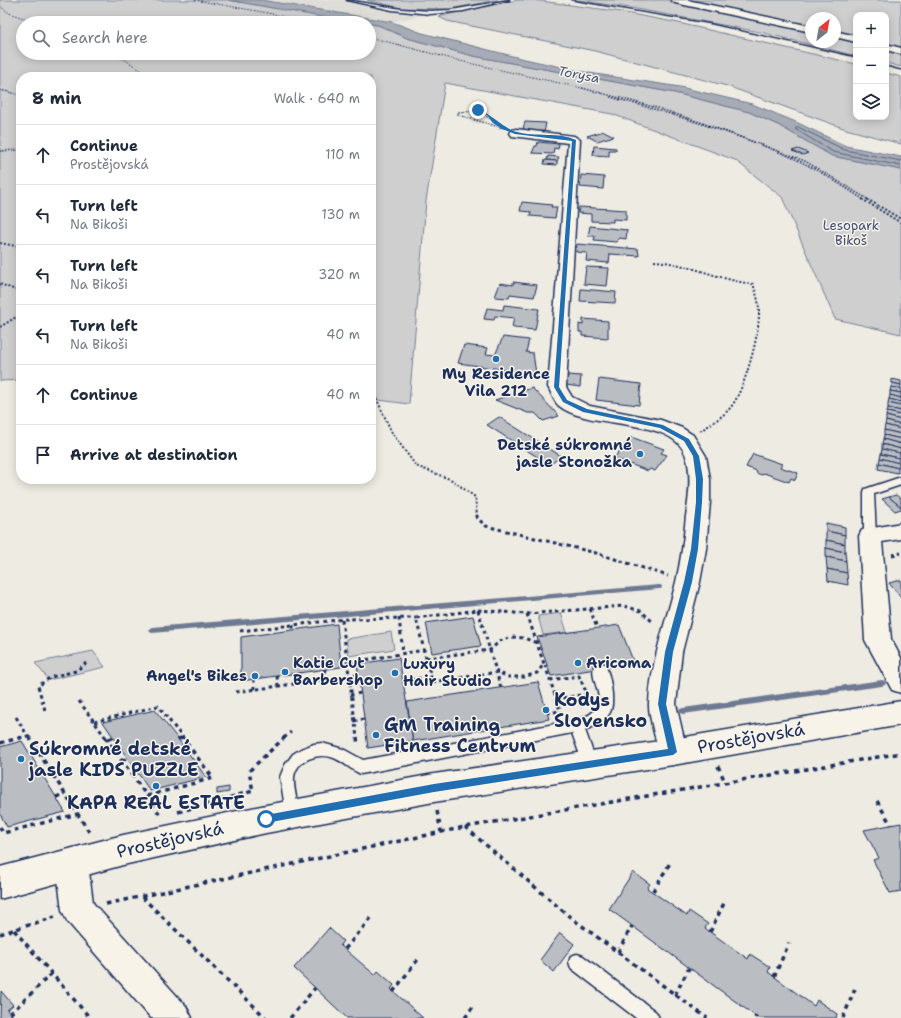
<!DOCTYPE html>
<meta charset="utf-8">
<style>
:root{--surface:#fff;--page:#f2f2f3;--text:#1f2937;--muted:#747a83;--line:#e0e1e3}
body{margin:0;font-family:"Shantell Sans",sans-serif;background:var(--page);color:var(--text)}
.controls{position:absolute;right:12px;top:12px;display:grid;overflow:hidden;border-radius:8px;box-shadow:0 2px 10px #0003}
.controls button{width:36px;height:36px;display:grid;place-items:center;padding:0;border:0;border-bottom:1px solid var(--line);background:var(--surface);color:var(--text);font:20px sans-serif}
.compass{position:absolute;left:805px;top:12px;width:36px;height:36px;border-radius:50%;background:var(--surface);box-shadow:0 2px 10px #0003;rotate:31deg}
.stop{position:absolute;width:12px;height:12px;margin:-9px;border:3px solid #1f6fb2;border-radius:50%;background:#fff}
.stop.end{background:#1f6fb2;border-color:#fff;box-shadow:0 1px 4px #0008}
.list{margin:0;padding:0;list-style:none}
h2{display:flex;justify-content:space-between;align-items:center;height:52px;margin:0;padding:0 16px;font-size:17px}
h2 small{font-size:13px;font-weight:400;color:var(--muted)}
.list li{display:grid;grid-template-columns:26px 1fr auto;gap:12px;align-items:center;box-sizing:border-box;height:60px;padding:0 16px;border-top:1px solid var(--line)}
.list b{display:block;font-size:15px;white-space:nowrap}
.list p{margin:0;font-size:13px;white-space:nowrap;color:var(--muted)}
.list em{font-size:13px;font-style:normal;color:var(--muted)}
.icon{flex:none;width:22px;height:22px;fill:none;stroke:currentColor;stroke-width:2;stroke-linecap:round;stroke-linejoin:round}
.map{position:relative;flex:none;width:901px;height:1018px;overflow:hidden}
.search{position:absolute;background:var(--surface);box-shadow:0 2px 10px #0003;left:16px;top:16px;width:360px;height:44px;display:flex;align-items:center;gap:10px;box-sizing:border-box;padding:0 14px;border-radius:22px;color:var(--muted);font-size:15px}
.panel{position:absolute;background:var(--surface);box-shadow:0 2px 10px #0003;left:16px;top:72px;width:360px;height:412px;border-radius:16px}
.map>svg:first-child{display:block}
.built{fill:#deddd8}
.green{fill:#cfcfcf;stroke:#757f96;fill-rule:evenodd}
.water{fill:#a6abb5;stroke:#6e7992}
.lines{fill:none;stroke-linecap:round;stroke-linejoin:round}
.shore{stroke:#536181;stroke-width:1}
.stream{fill:#6e7992;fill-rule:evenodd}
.building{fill:#babdc2;stroke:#1b2f5e}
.lane-casing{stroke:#1b2f5e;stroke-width:3}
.street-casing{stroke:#1b2f5e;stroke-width:3}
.secondary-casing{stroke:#1b2f5e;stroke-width:3}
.primary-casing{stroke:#1b2f5e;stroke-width:3}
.path-far4{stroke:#1b2f5e;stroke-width:1;stroke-dasharray:1.5 1.5;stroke-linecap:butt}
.path-far3{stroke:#1b2f5e;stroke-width:1.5;stroke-dasharray:1.5 1.5;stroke-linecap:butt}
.path-far2{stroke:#1b2f5e;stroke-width:2;stroke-dasharray:2 2;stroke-linecap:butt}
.path-far1{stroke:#1b2f5e;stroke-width:3;stroke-dasharray:3.5 3.5;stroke-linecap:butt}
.path{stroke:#1b2f5e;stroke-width:3.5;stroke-dasharray:4.5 4.5;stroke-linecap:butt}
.lane{fill:#f7f3e8;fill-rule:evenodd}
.street{fill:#f7f3e8;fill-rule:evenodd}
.secondary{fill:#f7f3e8;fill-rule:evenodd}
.primary{fill:#f7f3e8;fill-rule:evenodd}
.rail{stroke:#1b2f5e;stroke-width:1.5}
.route{fill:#1f6fb2}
.poi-dot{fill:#1f6fb2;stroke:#f7f3e8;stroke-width:1.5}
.labels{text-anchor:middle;stroke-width:3;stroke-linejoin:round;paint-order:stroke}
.far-water-label{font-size:13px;font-style:italic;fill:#455478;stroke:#f7f3e8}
.far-park-label{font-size:13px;fill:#3f4f75;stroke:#f7f3e8}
.poi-label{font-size:15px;font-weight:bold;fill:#1b2f5e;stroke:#f7f3e8;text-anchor:start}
.near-poi-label{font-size:18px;font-weight:bold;fill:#1b2f5e;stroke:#f7f3e8;text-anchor:start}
.near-street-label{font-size:18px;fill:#1b2f5e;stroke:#f7f3e8}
</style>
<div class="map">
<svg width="901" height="1018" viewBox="0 0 901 1018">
<rect width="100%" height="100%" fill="#eeebe2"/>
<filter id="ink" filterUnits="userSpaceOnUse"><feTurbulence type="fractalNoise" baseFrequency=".025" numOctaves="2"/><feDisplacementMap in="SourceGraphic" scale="8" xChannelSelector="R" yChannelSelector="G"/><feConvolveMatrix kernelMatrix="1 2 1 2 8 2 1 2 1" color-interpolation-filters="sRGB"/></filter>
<g filter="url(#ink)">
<!-- built -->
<path class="built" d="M 261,0 L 367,0 L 401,8 L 450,9 L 392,22 Z"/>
<!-- green -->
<g class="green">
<path d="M 0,0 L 228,0 L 365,23 L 23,23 L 23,53 L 369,53 L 369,24 L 378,25 L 407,38 L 473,56 L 675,93 L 749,112 L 778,125 L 832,156 L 901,170 L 901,334 L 835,319 L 782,197 L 735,160 L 612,114 L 445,83 L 426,201 L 409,404 L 371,399 L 371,77 L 21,77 L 21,380 L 0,381 Z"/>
<path d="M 367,0 L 498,0 L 450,9 L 401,8 Z"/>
<path d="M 518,0 L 533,0 L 615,11 L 674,22 L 856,64 L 856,117 L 886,117 L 886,73 L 901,77 L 901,144 L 846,129 L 727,86 L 595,51 L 447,21 L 439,17 L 473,8 Z"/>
<path d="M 576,0 L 901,0 L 901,67 L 886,63 L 886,15 L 856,15 L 856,56 L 760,32 L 637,9 ZM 811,18 L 835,18 L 835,42 L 811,42 Z"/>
<path d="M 561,613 L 567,632 L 543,635 L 538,616 Z"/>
<path d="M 391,632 L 394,649 L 349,656 L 346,639 Z"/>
<path d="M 93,651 L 105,667 L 49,680 L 35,663 Z"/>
</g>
<!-- water -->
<path class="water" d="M 228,0 L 261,0 L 392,22 L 422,33 L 520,58 L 589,73 L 680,87 L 752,104 L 796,122 L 846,146 L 901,157 L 901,170 L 832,156 L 778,125 L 749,112 L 675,93 L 473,56 L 407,38 L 378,25 L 333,19 Z"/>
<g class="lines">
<!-- shore -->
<path class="shore" d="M 901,161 L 845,150 L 798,127 L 795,129 L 833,152 L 901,166"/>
<!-- stream -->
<g class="stream">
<path d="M 659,585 L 661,585 L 662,587 L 661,589 L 659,589 L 152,633 L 150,632 L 149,630 L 150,628 L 152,627 Z"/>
<path d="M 882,680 L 885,681 L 886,683 L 885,685 L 882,686 L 683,714 L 680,713 L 679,711 L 680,709 L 683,708 Z"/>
</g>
</g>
<!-- building -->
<g class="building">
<path d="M 525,122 L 546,123 L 544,133 L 522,132 Z"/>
<path d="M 604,131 L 614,136 L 597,141 L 587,136 Z"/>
<path d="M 538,142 L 559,144 L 558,149 L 554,148 L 553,154 L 532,153 L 535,146 L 537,146 Z"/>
<path d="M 594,146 L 616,148 L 616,150 L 609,150 L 609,156 L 593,155 Z"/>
<path d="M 798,149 L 808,153 L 803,155 L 792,151 Z"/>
<path d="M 548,156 L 559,157 L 557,161 L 547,160 Z"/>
<path d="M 545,160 L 557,161 L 557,165 L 544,164 Z"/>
<path d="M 581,175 L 604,177 L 603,189 L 580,187 Z"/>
<path d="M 522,202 L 552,205 L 551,207 L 557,207 L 555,218 L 530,216 L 531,212 L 520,211 Z"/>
<path d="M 579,207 L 626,210 L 626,220 L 613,219 L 613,222 L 591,221 L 591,214 L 578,213 Z"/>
<path d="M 590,226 L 627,230 L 626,239 L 620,238 L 616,242 L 594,240 L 595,236 L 588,236 Z"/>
<path d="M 577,244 L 638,249 L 639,256 L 610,254 L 609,263 L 586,261 L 587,253 L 576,252 Z"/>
<path d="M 586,267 L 609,268 L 607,286 L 584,284 Z"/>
<path d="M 513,282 L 537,285 L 534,297 L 510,294 L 509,298 L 495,297 L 500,283 L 513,285 Z"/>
<path d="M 581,289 L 616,292 L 615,303 L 580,301 Z"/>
<path d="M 504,305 L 539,309 L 535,330 L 514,328 L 512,327 L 514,318 L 495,316 L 494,320 L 484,319 L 487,308 L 503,310 Z"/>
<path d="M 583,319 L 608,321 L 608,338 L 582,336 L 582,332 L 579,332 L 579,324 L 583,325 Z"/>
<path d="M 503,337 L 529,340 L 526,352 L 533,353 L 536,374 L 458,363 L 464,345 L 488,348 L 486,354 L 495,355 Z"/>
<path d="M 568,375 L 581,376 L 580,387 L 566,385 Z"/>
<path d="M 599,379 L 641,384 L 639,405 L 596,400 Z"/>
<path d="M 892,379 L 901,381 L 901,385 L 892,383 Z"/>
<path d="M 892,383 L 901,385 L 901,389 L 891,387 Z"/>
<path d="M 891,387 L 901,389 L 901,393 L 890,391 Z"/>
<path d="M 532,388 L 559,416 L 543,421 L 535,413 L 528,413 L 495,400 Z"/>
<path d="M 890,391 L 901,393 L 901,398 L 890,395 Z"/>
<path d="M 890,395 L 901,398 L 901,402 L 889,399 Z"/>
<path d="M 889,399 L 901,402 L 901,406 L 888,403 Z"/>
<path d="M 888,403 L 901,406 L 901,411 L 888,408 Z"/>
<path d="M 888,408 L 901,411 L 901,415 L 887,412 Z"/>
<path d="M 887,412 L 901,415 L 901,420 L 886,416 Z"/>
<path d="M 886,416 L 901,420 L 901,425 L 886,421 Z"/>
<path d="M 499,417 L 507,422 L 561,456 L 550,465 L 487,425 Z"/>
<path d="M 886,421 L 901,425 L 901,429 L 885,425 Z"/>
<path d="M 885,425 L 901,429 L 901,434 L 884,430 Z"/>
<path d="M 884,430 L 901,434 L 901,439 L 884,435 Z"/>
<path d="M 884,435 L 901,439 L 901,444 L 883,439 Z"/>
<path d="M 631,437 L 664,449 L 661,453 L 667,455 L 655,471 L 650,469 L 648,471 L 614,458 Z"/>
<path d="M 883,439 L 901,444 L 901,449 L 882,444 Z"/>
<path d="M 882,444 L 901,449 L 900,454 L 882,449 Z"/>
<path d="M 882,449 L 900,453 L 899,458 L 881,454 Z"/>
<path d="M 753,454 L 782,464 L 780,467 L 798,473 L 795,480 L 791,478 L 789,482 L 764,473 L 762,475 L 756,473 L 757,471 L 746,467 Z"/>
<path d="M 881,454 L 899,458 L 898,463 L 880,458 Z"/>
<path d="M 880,458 L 899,463 L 898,468 L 879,463 Z"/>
<path d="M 879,463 L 898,468 L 898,473 L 878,469 Z"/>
<path d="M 896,495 L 901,499 L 901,507 L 889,497 Z"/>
<path d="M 889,497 L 901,507 L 901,509 L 895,511 L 882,499 Z"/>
<path d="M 826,523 L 845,527 L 845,535 L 826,531 Z"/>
<path d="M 826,531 L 845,535 L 845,544 L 826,540 Z"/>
<path d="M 826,540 L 845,544 L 845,552 L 826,548 Z"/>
<path d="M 826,548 L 845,552 L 846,561 L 826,557 Z"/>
<path d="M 826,557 L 846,561 L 847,573 L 827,569 Z"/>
<path d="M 827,569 L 847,573 L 848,585 L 828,581 Z"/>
<path d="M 901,580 L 901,598 L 889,583 Z"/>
<path d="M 473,616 L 481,646 L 432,653 L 426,623 Z"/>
<path d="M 337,624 L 341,667 L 241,681 L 241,637 Z"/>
<path d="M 619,625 L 634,663 L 551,676 L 537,637 Z"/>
<path d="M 399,658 L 413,741 L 368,748 L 357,664 Z"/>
<path d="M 538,682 L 549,719 L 413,741 L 407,702 Z"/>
<path d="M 155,710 L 178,739 L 206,777 L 150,791 L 103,722 Z"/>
<path d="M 22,741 L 65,812 L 7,827 L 0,814 L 0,747 Z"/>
<path d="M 229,787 L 229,792 L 217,794 L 217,789 Z"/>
<path d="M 901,823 L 901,891 L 890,893 L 873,860 L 879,858 L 864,830 Z"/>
<path d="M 633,872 L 650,884 L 647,888 L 687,916 L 689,911 L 708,924 L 705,928 L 710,932 L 748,959 L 750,954 L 770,967 L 768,972 L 814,1006 L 817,1000 L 837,1014 L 836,1018 L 758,1018 L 609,909 Z"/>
<path d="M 329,928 L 343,941 L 340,945 L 375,975 L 378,971 L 394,985 L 391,989 L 423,1018 L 347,1018 L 294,968 Z"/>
<path d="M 560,933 L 574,944 L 554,972 L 540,960 Z"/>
<path d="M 1,991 L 13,1005 L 7,1010 L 14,1018 L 0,1018 Z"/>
</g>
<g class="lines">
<defs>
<g id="lane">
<path d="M 347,0 L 401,9 L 430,11 L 452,10 L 509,0 L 463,11 L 430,14 L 392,10 Z"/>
<path d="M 901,477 L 901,485 L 874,494 L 876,536 L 874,539 L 866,539 L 864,536 L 864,492 L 865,489 Z"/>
<path d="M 600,663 L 605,664 C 610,675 616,704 609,714 C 603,723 595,726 585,730 L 597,764 L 595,769 L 590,770 L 585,769 L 572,733 L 361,774 C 351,770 344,762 334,758 C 320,752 296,759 294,777 C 293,789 298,802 299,814 L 297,819 L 292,821 L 287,819 L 280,777 L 285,765 L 293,754 L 301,749 L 314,744 L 322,743 L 343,749 L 363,760 L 581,719 C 617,704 586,682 595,664 Z"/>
<path d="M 577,954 L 583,956 L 656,1012 L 659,1018 L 636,1018 L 571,968 L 569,962 L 571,956 Z"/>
</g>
<g id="street">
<path d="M 516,129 L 574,136 L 580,140 L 566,387 L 572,397 L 590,406 L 661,420 L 682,428 L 693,435 L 706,456 L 710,479 L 710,502 L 706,549 L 700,582 L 682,652 L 676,704 L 687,752 L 683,761 L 673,765 L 663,761 C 658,749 648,715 649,703 C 651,661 666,622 676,582 C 681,560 684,538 686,516 C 689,498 692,474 686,456 C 673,415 588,431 558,405 C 554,401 551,392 548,387 L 568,143 L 512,136 L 510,133 L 512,130 Z"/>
<path d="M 901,523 L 901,539 L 882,542 L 891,639 L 901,658 L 901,693 L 892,690 L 865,640 L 859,536 L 862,530 Z"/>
<path d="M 72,849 L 83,853 L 88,864 L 93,903 L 186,1006 L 192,1018 L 151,1018 L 67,921 L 62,910 L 56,864 L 61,853 Z"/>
</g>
<path id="secondary" d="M 901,701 L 901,725 L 673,765 L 434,802 L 266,833 L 123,865 L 0,899 L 0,867 L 123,835 L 266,805 L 434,774 L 673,739 Z"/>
<g id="primary">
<path d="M 671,0 L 687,0 L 811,26 L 811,32 L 675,3 Z"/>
<path d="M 835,31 L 856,36 L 856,42 L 835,37 Z"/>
<path d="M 886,44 L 901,48 L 901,54 L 886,50 Z"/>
</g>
</defs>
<!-- lane casing -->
<use href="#lane" class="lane-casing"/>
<!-- street casing -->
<use href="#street" class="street-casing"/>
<!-- secondary casing -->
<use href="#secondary" class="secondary-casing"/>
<!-- primary casing -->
<use href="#primary" class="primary-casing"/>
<!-- path-far4 -->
<g class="path-far4">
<path d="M 195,0 L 268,13 L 309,23"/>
<path d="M 0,6 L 9,13 L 38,23"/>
<path d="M 369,37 L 460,61 L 586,89"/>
<path d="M 102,53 L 124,59 L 151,77"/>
</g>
<!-- path-far3 -->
<g class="path-far3">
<path d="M 582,88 L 654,107 L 700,122 L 805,161 L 869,200"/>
<path d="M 0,90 L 21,95"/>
<path d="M 610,97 C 667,112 724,130 779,152 C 809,164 837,182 864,200"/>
<path d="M 503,127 L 478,111 L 458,112 L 458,115 L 503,128"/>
<path d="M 0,151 L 21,150"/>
</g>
<!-- path-far2 -->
<g class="path-far2">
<path d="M 862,199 L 901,223"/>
<path d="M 867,199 L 901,219"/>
<path d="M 0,243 L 21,247"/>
<path d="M 654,261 C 689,263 718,280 753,284 C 756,293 759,301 759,311 C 760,333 745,389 731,407 C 723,417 711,424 700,431"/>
<path d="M 0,284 L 21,292"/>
<path d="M 0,327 L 21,314"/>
<path d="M 371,371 L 373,391 L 392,433 L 416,466 L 452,480 L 475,497 L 477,516"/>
</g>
<!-- path-far1 -->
<g class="path-far1">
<path d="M 477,515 L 477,518 L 486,526 L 596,553 L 668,576"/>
<path d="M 892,555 L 901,553"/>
<path d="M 590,609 L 597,628"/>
<path d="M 478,610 L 501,688"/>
<path d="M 478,610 L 527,614 L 544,664 L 537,673 L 524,677 L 509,677 L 497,672 L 432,682 L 416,618 Z"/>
<path d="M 527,614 L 624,606 L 641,611 L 654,623"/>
<path d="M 399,618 L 403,653"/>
<path d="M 342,620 L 357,738"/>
<path d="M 293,625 L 293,630"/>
<path d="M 240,631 L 346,619 L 416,618"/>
<path d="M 426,658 L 490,650 L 500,641 L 512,637 L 524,638 L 537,643"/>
<path d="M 346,663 L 424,650"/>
<path d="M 545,665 L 561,713"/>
<path d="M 299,673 L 300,684"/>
<path d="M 277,676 L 278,686"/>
<path d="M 254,679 L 254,690"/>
<path d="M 324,680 L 325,669"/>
<path d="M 403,680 L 431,677"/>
<path d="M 550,680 L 579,676 L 587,694 L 581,707"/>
<path d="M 236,692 L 358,675"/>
<path d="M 350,695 L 361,693"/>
<path d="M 556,699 L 587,694"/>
<path d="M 79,701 L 106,738"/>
<path d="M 45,710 L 38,686 L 51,677 L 76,671 L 86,663"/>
<path d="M 547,713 L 560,711"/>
<path d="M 16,717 L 29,738"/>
<path d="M 354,721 L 364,719"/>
<path d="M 94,722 L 158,706 L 183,738"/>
<path d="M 19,738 L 28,736"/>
<path d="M 111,738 L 113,737"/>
<path d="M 284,738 L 291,732"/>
</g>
<!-- path -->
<g class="path">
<path d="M 29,737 L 91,835"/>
<path d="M 105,737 L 161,816"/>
<path d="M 357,737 L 358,746"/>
<path d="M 178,739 L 182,738"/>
<path d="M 107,740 L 113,737"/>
<path d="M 0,743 L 23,737"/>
<path d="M 30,755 L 39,753"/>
<path d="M 122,761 L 127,758"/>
<path d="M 718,766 L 725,782"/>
<path d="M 43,776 L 52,773"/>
<path d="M 147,796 L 213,778 L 182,737"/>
<path d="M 56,797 L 65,794"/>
<path d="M 877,801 L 891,825"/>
<path d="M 437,811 L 441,832"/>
<path d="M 178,812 L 253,791 L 249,771 L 285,737"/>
<path d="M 0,827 L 3,833 L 78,814"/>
<path d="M 465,827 L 570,917 L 707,1018"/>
<path d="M 653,891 L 670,863"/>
<path d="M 142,897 L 266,1018"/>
<path d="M 106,904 L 465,827 L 901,753"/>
<path d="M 14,930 L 90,1018"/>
<path d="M 710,932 L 725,901"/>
<path d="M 0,934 L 55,917"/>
<path d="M 345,949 L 371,918"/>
<path d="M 618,952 L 632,926"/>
<path d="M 774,977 L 789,943"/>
<path d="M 393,992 L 419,958"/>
<path d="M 675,995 L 689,968"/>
<path d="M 10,1014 L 52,973"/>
<path d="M 290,1018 L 315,988"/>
<path d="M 465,1018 L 474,1005"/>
<path d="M 755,1018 L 756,1016"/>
<path d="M 843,1018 L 855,989"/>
</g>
<!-- lane -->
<use href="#lane" class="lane"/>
<!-- street -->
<use href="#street" class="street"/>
<!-- secondary -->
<use href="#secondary" class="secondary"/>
<!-- primary -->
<use href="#primary" class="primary"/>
<!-- rail -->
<g class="rail">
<path d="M 571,0 L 712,24 L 856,57"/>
<path d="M 886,66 L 901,70"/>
</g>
</g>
</g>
<!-- route -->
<path class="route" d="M 476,110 C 485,108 503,129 517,132 C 535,137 559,132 576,140 L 559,387 L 567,400 L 587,409 L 663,425 L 689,439 L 699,456 L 703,479 L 702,502 L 698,549 L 692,582 L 673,652 L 666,704 L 677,752 L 673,755 L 434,792 L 266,823 L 261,819 L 266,815 L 434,784 L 668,749 L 658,704 L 665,652 L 684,582 L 691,549 L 696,502 L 696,479 L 693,456 L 684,441 L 660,428 L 583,412 L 563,402 L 554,387 L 572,141 L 515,134 L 502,129 L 493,123 L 487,115 Z"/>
<!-- markers -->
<g class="poi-dot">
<circle cx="496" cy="359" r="4"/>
<circle cx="640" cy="454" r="4"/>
<circle cx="578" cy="663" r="4"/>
<circle cx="285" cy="672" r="4"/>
<circle cx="395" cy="673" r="4"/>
<circle cx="255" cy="676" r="4"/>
<circle cx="546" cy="710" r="4"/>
<circle cx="376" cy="735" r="4"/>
<circle cx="21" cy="759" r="4"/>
<circle cx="156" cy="786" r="4"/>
</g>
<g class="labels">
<!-- far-water labels -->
<g class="far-water-label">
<text transform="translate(579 74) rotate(11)" y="5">Torysa</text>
</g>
<!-- far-park labels -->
<g class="far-park-label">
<text x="851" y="230">Lesopark<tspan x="851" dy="15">Bikoš</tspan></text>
</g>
<!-- poi labels -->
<g class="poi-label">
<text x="496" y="379" text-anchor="middle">My Residence<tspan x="496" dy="17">Vila 212</tspan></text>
<text x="632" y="450" text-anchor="end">Detské súkromné<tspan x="632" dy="17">jasle Stonožka</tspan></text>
<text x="293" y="668">Katie Cut<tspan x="293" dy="17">Barbershop</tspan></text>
<text x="586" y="668">Aricoma</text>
<text x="403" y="669">Luxury<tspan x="403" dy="17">Hair Studio</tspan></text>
<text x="247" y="681" text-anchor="end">Angel's Bikes</text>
</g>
<!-- near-poi labels -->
<g class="near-poi-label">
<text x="554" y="706">Kodys<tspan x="554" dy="21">Slovensko</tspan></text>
<text x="384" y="731">GM Training<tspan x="384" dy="21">Fitness Centrum</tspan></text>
<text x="29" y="755">Súkromné detské<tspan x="29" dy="21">jasle KIDS PUZZLE</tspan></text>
<text x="156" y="809" text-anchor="middle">KAPA REAL ESTATE</text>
</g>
<!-- near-street labels -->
<g class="near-street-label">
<text transform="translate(751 738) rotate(-10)" y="6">Prostějovská</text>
<text transform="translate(170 840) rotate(-13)" y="6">Prostějovská</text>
</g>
</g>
</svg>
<div class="controls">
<button>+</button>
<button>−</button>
<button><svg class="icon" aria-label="layers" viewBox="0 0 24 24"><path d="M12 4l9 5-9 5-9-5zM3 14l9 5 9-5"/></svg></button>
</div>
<svg class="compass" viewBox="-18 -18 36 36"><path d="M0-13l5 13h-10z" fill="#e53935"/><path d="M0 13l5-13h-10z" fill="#747a83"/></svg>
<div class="stop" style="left:266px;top:819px"></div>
<div class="stop end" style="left:478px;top:110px"></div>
<div class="search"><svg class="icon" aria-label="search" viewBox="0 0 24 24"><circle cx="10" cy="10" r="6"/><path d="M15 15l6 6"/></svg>Search here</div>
<section class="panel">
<h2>8 min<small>Walk · 640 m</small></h2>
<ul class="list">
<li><svg class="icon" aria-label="ahead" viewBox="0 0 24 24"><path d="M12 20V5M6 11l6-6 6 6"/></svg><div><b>Continue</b><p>Prostějovská</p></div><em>110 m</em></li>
<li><svg class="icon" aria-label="left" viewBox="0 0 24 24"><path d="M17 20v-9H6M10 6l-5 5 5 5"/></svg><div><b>Turn left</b><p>Na Bikoši</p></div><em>130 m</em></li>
<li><svg class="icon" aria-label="left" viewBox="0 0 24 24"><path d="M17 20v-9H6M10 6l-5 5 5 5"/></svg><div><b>Turn left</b><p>Na Bikoši</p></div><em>320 m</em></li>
<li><svg class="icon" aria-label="left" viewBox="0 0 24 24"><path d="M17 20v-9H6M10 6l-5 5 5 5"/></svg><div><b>Turn left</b><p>Na Bikoši</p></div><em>40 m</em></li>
<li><svg class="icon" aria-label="ahead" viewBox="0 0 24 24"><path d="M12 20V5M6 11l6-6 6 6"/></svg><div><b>Continue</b></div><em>40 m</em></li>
<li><svg class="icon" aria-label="arrive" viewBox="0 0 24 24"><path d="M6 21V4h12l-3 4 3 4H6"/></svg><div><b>Arrive at destination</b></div></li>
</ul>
</section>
</div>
